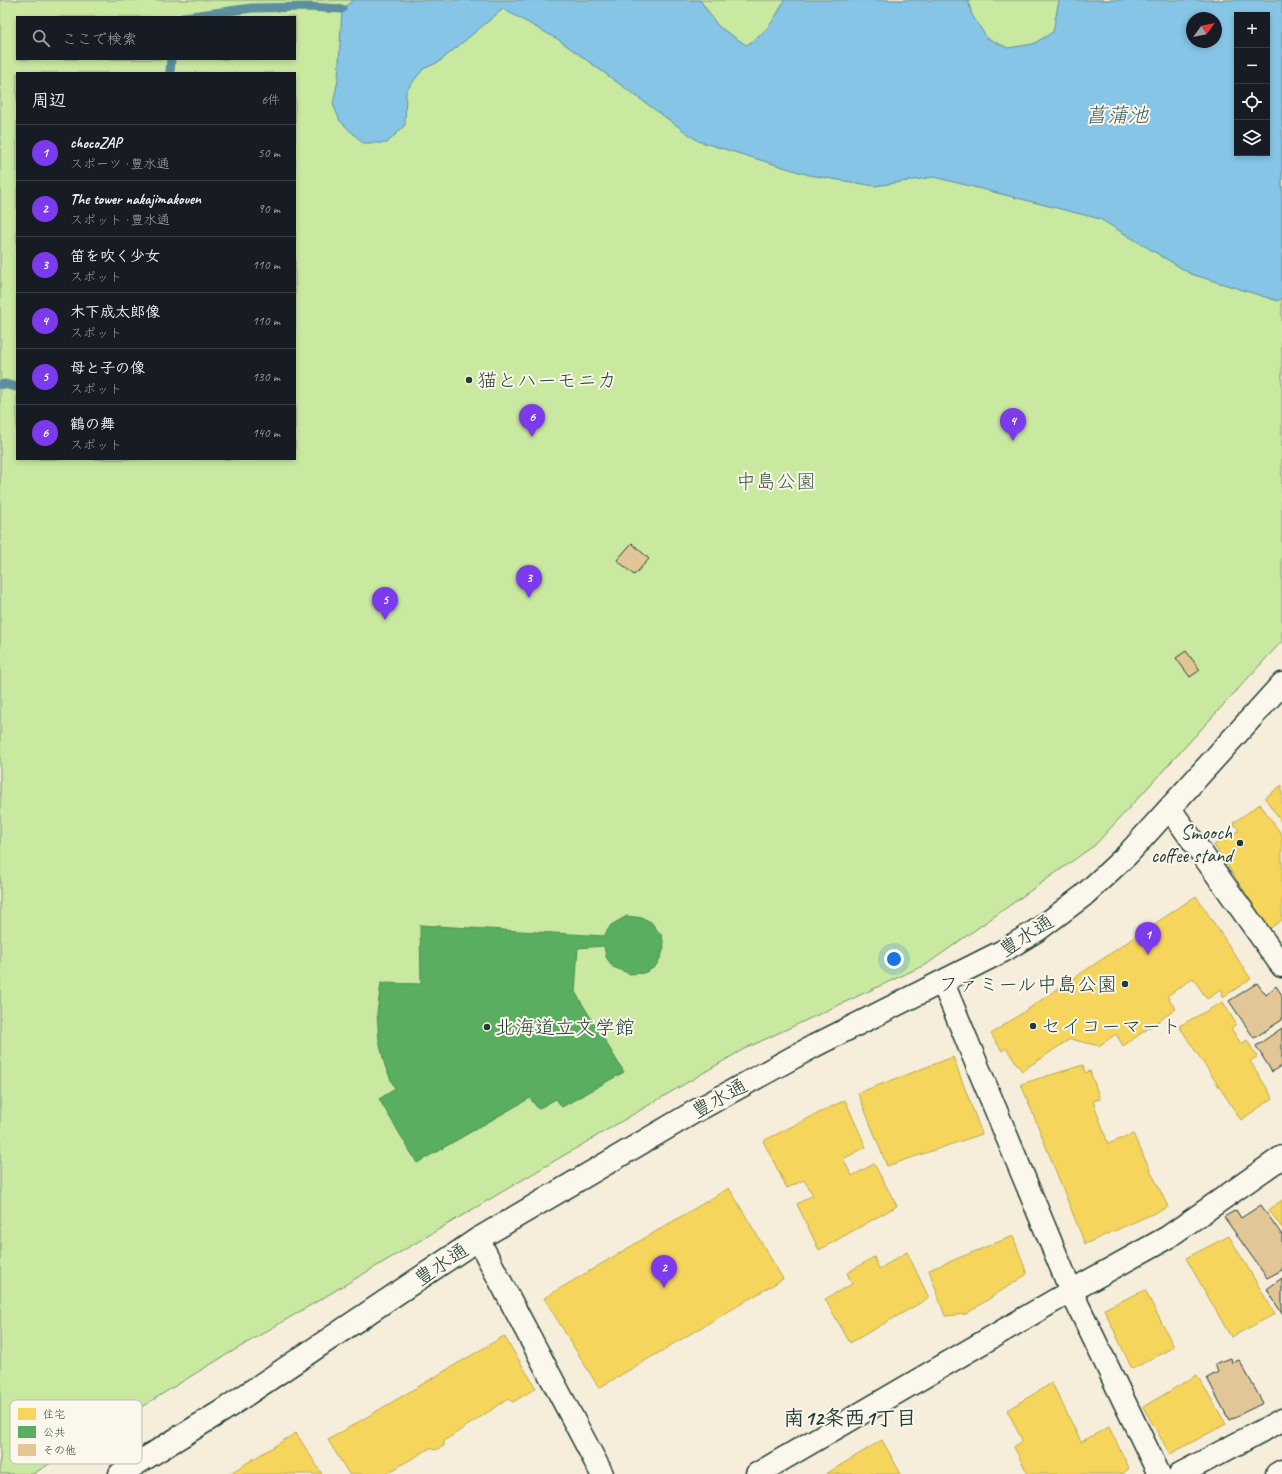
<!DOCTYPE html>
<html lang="ja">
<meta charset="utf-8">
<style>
:root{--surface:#171b24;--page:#20242c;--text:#f1f3f6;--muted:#9ea1a6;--line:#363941;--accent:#7c3aed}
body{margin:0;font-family:Caveat,"Klee One",sans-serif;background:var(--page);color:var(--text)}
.controls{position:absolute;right:12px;top:12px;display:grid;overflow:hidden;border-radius:0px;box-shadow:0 2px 6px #0003}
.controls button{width:36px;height:36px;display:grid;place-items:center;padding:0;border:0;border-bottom:1px solid var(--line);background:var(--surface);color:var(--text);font:20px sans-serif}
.compass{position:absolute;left:1186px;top:12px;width:36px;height:36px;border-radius:50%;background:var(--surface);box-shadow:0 2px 6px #0003;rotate:57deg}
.you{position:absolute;left:894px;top:959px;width:14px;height:14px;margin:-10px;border:3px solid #fff;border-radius:50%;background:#1a73e8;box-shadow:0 0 0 6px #1a73e833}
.badge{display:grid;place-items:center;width:26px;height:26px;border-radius:50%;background:var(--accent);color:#fff;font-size:13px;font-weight:700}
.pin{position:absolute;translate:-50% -33px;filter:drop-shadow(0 1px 2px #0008)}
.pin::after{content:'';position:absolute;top:21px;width:14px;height:12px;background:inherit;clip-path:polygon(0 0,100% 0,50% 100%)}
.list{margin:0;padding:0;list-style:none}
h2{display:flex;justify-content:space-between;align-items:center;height:52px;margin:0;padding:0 16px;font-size:17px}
h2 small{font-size:13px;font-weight:400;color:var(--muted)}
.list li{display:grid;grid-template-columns:26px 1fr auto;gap:12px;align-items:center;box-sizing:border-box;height:56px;padding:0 16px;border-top:1px solid var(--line)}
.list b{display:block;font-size:15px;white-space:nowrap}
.list p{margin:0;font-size:13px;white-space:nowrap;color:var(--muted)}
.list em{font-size:13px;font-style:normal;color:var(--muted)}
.icon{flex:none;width:22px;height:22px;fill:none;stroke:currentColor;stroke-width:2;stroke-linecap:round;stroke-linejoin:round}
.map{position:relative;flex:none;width:1282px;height:1474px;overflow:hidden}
.search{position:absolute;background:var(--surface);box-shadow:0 2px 6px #0003;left:16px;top:16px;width:280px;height:44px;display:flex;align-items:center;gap:10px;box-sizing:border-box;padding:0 14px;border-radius:0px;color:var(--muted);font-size:15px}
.panel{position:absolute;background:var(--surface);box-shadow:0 2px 6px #0003;left:16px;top:72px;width:280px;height:388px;border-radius:0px}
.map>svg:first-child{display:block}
.green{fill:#c9e8a0;stroke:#74926a;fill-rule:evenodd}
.water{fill:#86c5e6;stroke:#5d8f9f;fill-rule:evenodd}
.homes{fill:#f6d55c;stroke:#b6a750}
.public{fill:#5aae61;stroke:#488c54}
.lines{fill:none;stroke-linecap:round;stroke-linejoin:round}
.stream{stroke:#5d8f9f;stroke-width:9}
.building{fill:#e2c697;stroke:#1f3d34}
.minor-casing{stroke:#1f3d34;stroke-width:25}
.tertiary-casing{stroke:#1f3d34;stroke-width:25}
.primary-casing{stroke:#1f3d34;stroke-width:25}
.minor{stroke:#fbf7ec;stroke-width:22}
.tertiary{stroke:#fbf7ec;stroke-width:22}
.primary{stroke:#fbf7ec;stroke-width:22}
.poi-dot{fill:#1f3d34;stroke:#fbf7ec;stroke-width:1.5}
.labels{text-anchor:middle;stroke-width:4;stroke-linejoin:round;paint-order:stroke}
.poi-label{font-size:20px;fill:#1f3d34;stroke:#fbf7ec;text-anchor:start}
.park-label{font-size:20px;fill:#415f4a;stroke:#fbf7ec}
.street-label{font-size:20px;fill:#1f3d34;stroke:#fbf7ec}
.water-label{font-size:21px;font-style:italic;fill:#395f60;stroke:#fbf7ec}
.neighbourhood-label{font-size:21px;font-weight:bold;fill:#1f3d34;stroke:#fbf7ec}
.key{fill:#fbf7ec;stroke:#b9bfb5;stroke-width:1}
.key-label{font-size:11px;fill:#1f3d34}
</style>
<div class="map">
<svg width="1282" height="1474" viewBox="0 0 1282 1474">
<rect width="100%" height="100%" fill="#f6eddb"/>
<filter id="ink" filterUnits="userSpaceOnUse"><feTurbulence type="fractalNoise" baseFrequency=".025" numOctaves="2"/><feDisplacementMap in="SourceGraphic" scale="8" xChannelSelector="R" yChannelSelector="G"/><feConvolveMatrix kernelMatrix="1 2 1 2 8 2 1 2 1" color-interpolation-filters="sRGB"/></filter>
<g filter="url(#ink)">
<!-- green -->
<path class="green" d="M 0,0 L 1282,0 L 1282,641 L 1095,845 L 927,964 L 742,1050 L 201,1370 L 33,1474 L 0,1474 ZM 1237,15 L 1267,15 L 1267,153 L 1237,153 ZM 17,17 L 295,17 L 295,59 L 17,59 ZM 1192,18 L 1216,18 L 1216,42 L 1192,42 ZM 17,73 L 295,73 L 295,459 L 17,459 Z"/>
<!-- water -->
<path class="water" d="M 353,0 L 700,0 L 718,26 L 746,45 C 765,35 775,20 784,0 L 968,0 L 972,15 L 987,38 L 1008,48 L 1033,44 L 1053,32 L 1059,0 L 1282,0 L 1282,298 L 1278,301 L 1191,274 L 1100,219 L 934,177 L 875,186 L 809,175 L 698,141 L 559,40 L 503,9 L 439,62 L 423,69 L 406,91 L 405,125 L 387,143 L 363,143 L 340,121 L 333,104 L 338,80 L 342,9 ZM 1237,15 L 1267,15 L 1267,153 L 1237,153 ZM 1192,18 L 1216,18 L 1216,42 L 1192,42 Z"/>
<!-- homes -->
<g class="homes">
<path d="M 1282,785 L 1282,823 L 1265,798 Z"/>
<path d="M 1260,804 L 1282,835 L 1282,920 L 1269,929 L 1214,845 L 1239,830 L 1233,823 Z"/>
<path d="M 1196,896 L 1251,979 L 1223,997 L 1222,989 L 1207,999 L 1193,978 L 1167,996 L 1176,1009 L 1123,1046 L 1116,1034 L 1099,1046 L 1070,1039 L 1022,1071 L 1006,1048 L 1002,1051 L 991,1034 Z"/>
<path d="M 1223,1002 L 1236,1024 L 1231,1028 L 1241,1044 L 1247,1040 L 1257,1057 L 1250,1061 L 1273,1098 L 1241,1120 L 1179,1026 Z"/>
<path d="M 953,1057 L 982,1134 L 887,1166 L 858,1093 Z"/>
<path d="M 1083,1065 L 1085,1073 L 1090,1071 L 1100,1099 L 1093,1101 L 1108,1144 L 1133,1134 L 1168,1207 L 1085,1244 L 1021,1084 Z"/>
<path d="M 845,1100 L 866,1147 L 843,1159 L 852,1176 L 874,1164 L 897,1206 L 819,1250 L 797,1204 L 813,1195 L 804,1180 L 787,1188 L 763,1141 Z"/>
<path d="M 729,1188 L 783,1279 L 599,1388 L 544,1298 Z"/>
<path d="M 1282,1200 L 1282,1228 L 1269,1210 Z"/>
<path d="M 1013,1236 L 1027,1274 L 966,1314 L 945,1316 L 929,1270 Z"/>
<path d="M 1229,1236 L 1275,1314 L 1231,1337 L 1186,1258 Z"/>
<path d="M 907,1252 L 929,1298 L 850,1343 L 825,1299 L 852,1284 L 847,1273 L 874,1257 L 879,1269 Z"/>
<path d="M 1145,1290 L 1174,1347 L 1132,1369 L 1104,1309 Z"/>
<path d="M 504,1336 L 536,1388 L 513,1402 L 508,1399 L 444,1441 L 444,1446 L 435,1450 L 430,1448 L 386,1474 L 349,1474 L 328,1440 Z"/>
<path d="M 1197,1375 L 1226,1424 L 1170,1454 L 1143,1407 Z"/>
<path d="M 1052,1383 L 1081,1442 L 1109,1427 L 1129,1468 L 1123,1474 L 1028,1474 L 1014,1447 L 1022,1440 L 1007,1410 Z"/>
<path d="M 296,1433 L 322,1474 L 229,1474 Z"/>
<path d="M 882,1440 L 901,1474 L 826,1474 Z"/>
</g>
<!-- public -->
<path class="public" d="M 627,916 L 643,918 L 651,922 L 662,936 L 664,947 L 661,957 L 655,967 L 644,973 L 630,974 L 613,967 L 606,957 L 604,946 L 578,948 L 575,992 L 624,1072 L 562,1107 L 556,1099 L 538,1109 L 530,1098 L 417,1163 L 379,1099 L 395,1089 L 385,1066 L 379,1041 L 377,1013 L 381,983 L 421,984 L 420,925 L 604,936 L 611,925 Z"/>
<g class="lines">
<!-- stream -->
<g class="stream">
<path d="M 184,17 L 252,8 L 308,7 L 342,9"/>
<path d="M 170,73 L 171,59"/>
<path d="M 0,385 L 4,384 L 17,387"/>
</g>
</g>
<!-- building -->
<g class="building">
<path d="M 632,543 L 649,559 L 634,575 L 617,560 Z"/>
<path d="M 1186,651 L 1200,670 L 1190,677 L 1176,658 Z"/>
<path d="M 1257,983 L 1266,995 L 1276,986 L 1282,995 L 1282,1020 L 1254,1038 L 1229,1001 Z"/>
<path d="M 1282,1028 L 1282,1066 L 1272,1072 L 1256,1046 Z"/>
<path d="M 1261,1205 L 1282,1235 L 1282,1270 L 1267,1278 L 1224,1217 L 1236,1210 L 1241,1218 Z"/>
<path d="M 1282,1278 L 1282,1314 L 1267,1289 Z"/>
<path d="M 1231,1358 L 1232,1363 L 1239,1360 L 1263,1403 L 1229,1420 L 1207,1378 L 1218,1372 L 1215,1364 Z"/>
</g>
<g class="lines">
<defs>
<g id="minor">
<path d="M 1170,809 L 1282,966"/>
<path d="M 943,983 L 1071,1291 L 1159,1474"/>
<path d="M 478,1239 L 602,1474"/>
<path d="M 757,1474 L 1071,1291 L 1168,1237 L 1282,1157"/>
<path d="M 1180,1474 L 1282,1420"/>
</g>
<path id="tertiary" d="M 120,1474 L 222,1411 L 478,1239 L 694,1112 L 814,1046 L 1003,951 L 1039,929 L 1083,896 L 1127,855 L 1282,684"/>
<path id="primary" d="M 1277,1474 L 1282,1471"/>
</defs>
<!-- minor casing -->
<use href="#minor" class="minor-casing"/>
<!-- tertiary casing -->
<use href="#tertiary" class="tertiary-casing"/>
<!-- primary casing -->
<use href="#primary" class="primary-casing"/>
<!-- minor -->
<use href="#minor" class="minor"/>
<!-- tertiary -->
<use href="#tertiary" class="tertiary"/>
<!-- primary -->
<use href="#primary" class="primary"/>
</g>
</g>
<!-- markers -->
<g class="poi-dot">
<circle cx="469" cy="380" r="4"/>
<circle cx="1240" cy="843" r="4"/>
<circle cx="1125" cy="984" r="4"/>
<circle cx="1033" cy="1026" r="4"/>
<circle cx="487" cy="1027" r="4"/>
</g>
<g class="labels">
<!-- poi labels -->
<g class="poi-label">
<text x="477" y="387">猫とハーモニカ</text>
<text x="1232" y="839" text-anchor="end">Smooch<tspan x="1232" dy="23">coffee stand</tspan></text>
<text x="1117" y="991" text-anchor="end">ファミール中島公園</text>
<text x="1041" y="1033">セイコーマート</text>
<text x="495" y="1034">北海道立文学館</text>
</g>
<!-- park labels -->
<g class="park-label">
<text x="776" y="488">中島公園</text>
</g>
<!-- street labels -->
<g class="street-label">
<text transform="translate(1026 935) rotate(-33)" y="7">豊水通</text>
<text transform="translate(719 1098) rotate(-29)" y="7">豊水通</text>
<text transform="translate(441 1264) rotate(-34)" y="7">豊水通</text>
</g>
<!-- water labels -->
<g class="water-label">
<text x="1117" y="122">菖蒲池</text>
</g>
<!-- neighbourhood labels -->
<g class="neighbourhood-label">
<text x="850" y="1425">南12条西1丁目</text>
</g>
</g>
<!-- legend -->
<rect x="10" y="1400" width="132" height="64" rx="6" class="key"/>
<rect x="18" y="1408" width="18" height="12" fill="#f6d55c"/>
<rect x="18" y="1426" width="18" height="12" fill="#5aae61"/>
<rect x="18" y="1444" width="18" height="12" fill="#e2c697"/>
<g class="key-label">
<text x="43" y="1418">住宅</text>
<text x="43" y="1436">公共</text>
<text x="43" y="1454">その他</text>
</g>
</svg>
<div class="controls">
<button>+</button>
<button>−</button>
<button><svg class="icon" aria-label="locate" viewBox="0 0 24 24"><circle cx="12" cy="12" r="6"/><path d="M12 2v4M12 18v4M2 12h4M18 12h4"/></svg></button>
<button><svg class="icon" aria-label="layers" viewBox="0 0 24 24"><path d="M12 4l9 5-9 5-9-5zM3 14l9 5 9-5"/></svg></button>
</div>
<svg class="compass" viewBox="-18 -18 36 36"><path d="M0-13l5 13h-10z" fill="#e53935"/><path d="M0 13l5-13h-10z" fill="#9ea1a6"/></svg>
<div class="you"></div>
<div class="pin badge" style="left:1148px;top:955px">1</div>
<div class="pin badge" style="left:664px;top:1288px">2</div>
<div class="pin badge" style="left:529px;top:598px">3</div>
<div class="pin badge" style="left:1013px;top:441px">4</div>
<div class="pin badge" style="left:385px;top:620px">5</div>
<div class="pin badge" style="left:532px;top:437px">6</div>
<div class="search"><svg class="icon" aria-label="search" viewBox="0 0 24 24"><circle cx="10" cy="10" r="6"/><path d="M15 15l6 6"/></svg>ここで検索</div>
<section class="panel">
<h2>周辺<small>6件</small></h2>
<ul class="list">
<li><span class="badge">1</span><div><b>chocoZAP</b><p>スポーツ · 豊水通</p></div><em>50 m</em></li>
<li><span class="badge">2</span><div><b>The tower nakajimakouen</b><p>スポット · 豊水通</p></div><em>90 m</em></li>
<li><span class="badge">3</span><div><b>笛を吹く少女</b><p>スポット</p></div><em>110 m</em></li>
<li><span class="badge">4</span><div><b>木下成太郎像</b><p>スポット</p></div><em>110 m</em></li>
<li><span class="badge">5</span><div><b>母と子の像</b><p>スポット</p></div><em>130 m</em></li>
<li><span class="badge">6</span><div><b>鶴の舞</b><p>スポット</p></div><em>140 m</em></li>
</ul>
</section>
</div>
